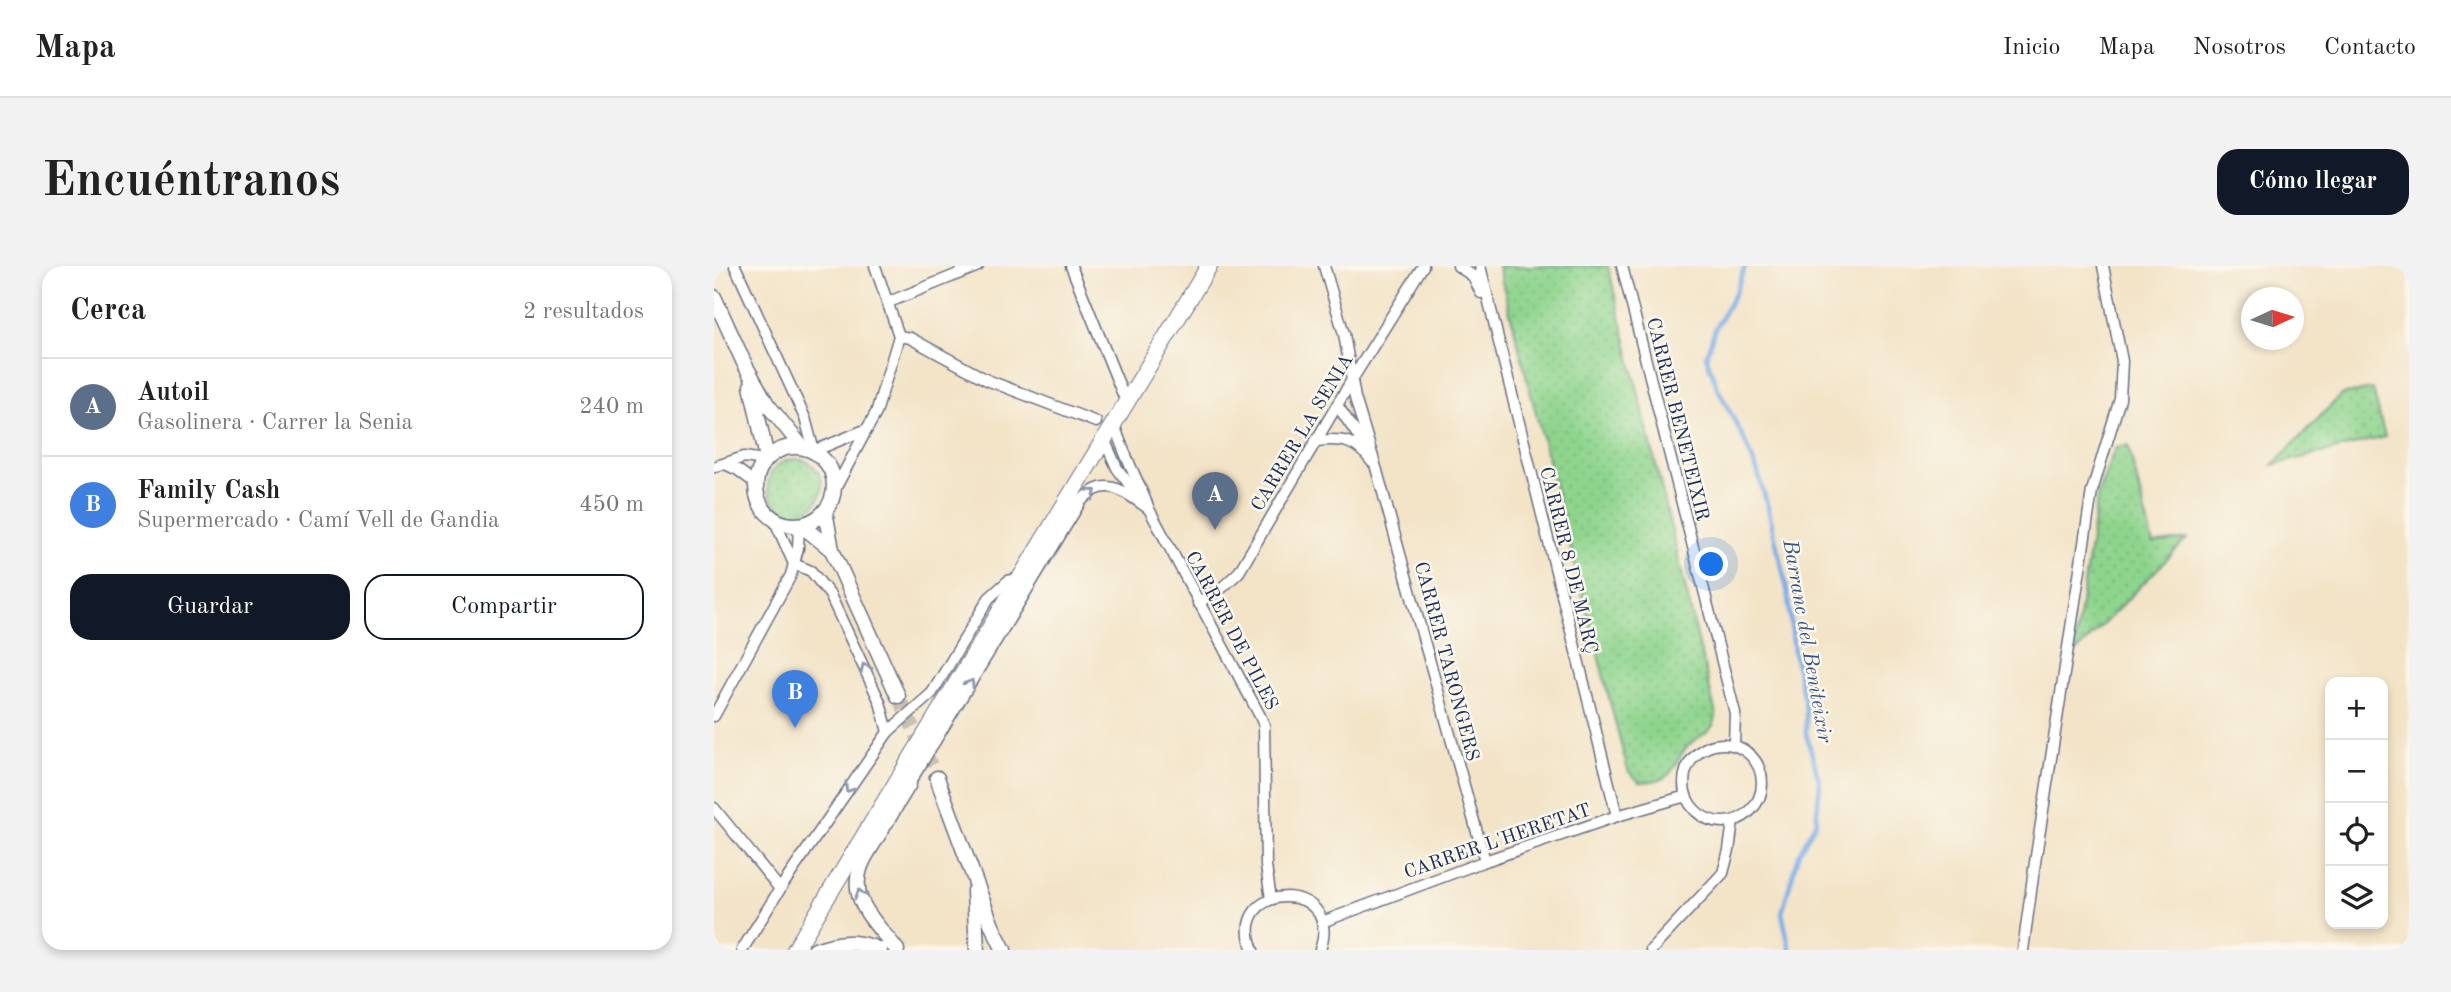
<!DOCTYPE html>
<html lang="es">
<meta charset="utf-8">
<style>
:root{--surface:#fff;--page:#f2f2f2;--text:#222;--muted:#767676;--line:#e0e0e0;--accent:#111827}
body{margin:0;font-family:"Old Standard TT",serif;background:var(--page);color:var(--text)}
.controls{position:absolute;right:21px;bottom:21px;display:grid;overflow:hidden;border-radius:14px;box-shadow:0 4px 10px #0003}
.controls button{width:63px;height:63px;display:grid;place-items:center;padding:0;border:0;border-bottom:2px solid var(--line);background:var(--surface);color:var(--text);font:35px sans-serif}
.compass{position:absolute;left:1527px;top:21px;width:63px;height:63px;border-radius:50%;background:var(--surface);box-shadow:0 4px 10px #0003;rotate:86deg}
.you{position:absolute;left:998px;top:299px;width:24px;height:24px;margin:-18px;border:5px solid #fff;border-radius:50%;background:#1a73e8;box-shadow:0 0 0 10px #1a73e833}
.badge{display:grid;place-items:center;width:46px;height:46px;border-radius:50%;background:var(--accent);color:#fff;font-size:23px;font-weight:700}
.pin{position:absolute;translate:-50% -58px;filter:drop-shadow(0 2px 4px #0008)}
.pin::after{content:'';position:absolute;top:37px;width:24px;height:21px;background:inherit;clip-path:polygon(0 0,100% 0,50% 100%)}
.list{margin:0;padding:0;list-style:none}
h2{display:flex;justify-content:space-between;align-items:center;height:91px;margin:0;padding:0 28px;font-size:30px}
h2 small{font-size:23px;font-weight:400;color:var(--muted)}
.list li{display:grid;grid-template-columns:46px 1fr auto;gap:21px;align-items:center;box-sizing:border-box;height:98px;padding:0 28px;border-top:2px solid var(--line)}
.list b{display:block;font-size:26px;white-space:nowrap}
.list p{margin:0;font-size:23px;white-space:nowrap;color:var(--muted)}
.list em{font-size:23px;font-style:normal;color:var(--muted)}
.actions{display:flex;gap:14px;padding:21px 28px}
.actions a{flex:1;padding:16px 0;border:2px solid var(--accent);border-radius:21px;text-align:center;font-size:24px;color:var(--accent)}
.actions .main{background:var(--accent);color:#fff}
.icon{flex:none;width:38px;height:38px;fill:none;stroke:currentColor;stroke-width:2;stroke-linecap:round;stroke-linejoin:round}
.map{position:relative;flex:none;width:1695px;height:684px;overflow:hidden;border-radius:21px}
header{display:flex;align-items:center;gap:42px;box-sizing:border-box;height:98px;padding:0 35px;background:var(--surface);border-bottom:2px solid var(--line)}
header strong{font-size:33px}
nav{display:flex;gap:38px;margin-inline-start:auto;font-size:24px}
.intro{display:flex;align-items:center;justify-content:space-between;box-sizing:border-box;height:168px;padding:0 42px}
h1{margin:0;font-size:49px}
.button{padding:18px 32px;border-radius:21px;background:var(--accent);color:#fff;font-size:24px;font-weight:700}
main{display:flex;gap:42px;padding:0 42px}
aside{flex:1;background:var(--surface);border-radius:21px;box-shadow:0 4px 10px #0003}
.map>svg:first-child{display:block}
.grass{fill:url(#grass-dots);stroke:#548276;stroke-width:2}
.lines{fill:none;stroke-linecap:round;stroke-linejoin:round}
.stream{stroke:#7cade7;stroke-width:4.5}
.tertiary-tunnel{stroke:#c8c0b3;stroke-width:14;stroke-dasharray:14 7;stroke-linecap:butt}
.minor-casing{stroke:#676e83;stroke-width:13}
.tertiary-casing{stroke:#676e83;stroke-width:17}
.secondary-casing{stroke:#676e83;stroke-width:18}
.minor{stroke:#fff;stroke-width:10}
.tertiary{stroke:#fff;stroke-width:14}
.secondary{stroke:#fff;stroke-width:16}
.oneway{stroke:#8d97ae}
.labels{text-anchor:middle;stroke-width:5;stroke-linejoin:round;paint-order:stroke}
.street-label{font-size:19px;fill:#1b2f5e;stroke:#fbf7ec}
.water-label{font-size:21px;font-style:italic;fill:#385587;stroke:#fbf7ec}
</style>
<header>
<strong>Mapa</strong>
<nav><a>Inicio</a><a>Mapa</a><a>Nosotros</a><a>Contacto</a></nav>
</header>
<div class="intro"><h1>Encuéntranos</h1><a class="button">Cómo llegar</a></div>
<main>
<aside>
<h2>Cerca<small>2 resultados</small></h2>
<ul class="list">
<li><span class="badge" style="background:#5c6f8a">A</span><div><b>Autoil</b><p>Gasolinera · Carrer la Senia</p></div><em>240 m</em></li>
<li><span class="badge" style="background:#3f7fe0">B</span><div><b>Family Cash</b><p>Supermercado · Camí Vell de Gandia</p></div><em>450 m</em></li>
</ul>
<div class="actions"><a class="main">Guardar</a><a>Compartir</a></div>
</aside>
<div class="map">
<svg width="1695" height="684" viewBox="0 0 1695 684">
<defs>
<pattern id="grass-dots" width="8" height="8" patternUnits="userSpaceOnUse" patternTransform="scale(1.75)"><rect width="8" height="8" fill="#8ed48d"/><path d="M2 2h.1M6 6h.1" fill="none" stroke="#7ab67c" stroke-width="1.8" stroke-linecap="round"/></pattern>
</defs>
<rect width="100%" height="100%" fill="#fbf7ec"/>
<filter id="ink" filterUnits="userSpaceOnUse"><feTurbulence type="fractalNoise" baseFrequency=".0143" numOctaves="2"/><feDisplacementMap in="SourceGraphic" scale="14" xChannelSelector="R" yChannelSelector="G"/><feConvolveMatrix kernelMatrix="1 2 1 2 8 2 1 2 1" color-interpolation-filters="sRGB"/></filter>
<filter id="wash" filterUnits="userSpaceOnUse"><feTurbulence type="fractalNoise" baseFrequency=".00686" numOctaves="4" result="noise"/><feDisplacementMap in="SourceGraphic" scale="28" xChannelSelector="R" yChannelSelector="G"/><feGaussianBlur stdDeviation="1.57" result="paint"/><feColorMatrix in="noise" values="0 0 0 0 0 0 0 0 0 0 0 0 0 0 0 0 0 1.4 0 .05"/><feComposite in="paint" operator="in"/></filter>
<g filter="url(#wash)">
<rect width="100%" height="100%" fill="#f3e4c8"/>
<!-- grass -->
<g class="grass">
<path d="M 784,0 L 894,0 L 1002,449 C 1001,468 983,469 973,481 C 965,489 962,502 954,509 C 947,515 935,516 926,516 L 915,506 L 912,498 Z"/>
<path d="M 1659,123 L 1671,171 L 1559,199 L 1627,129 Z"/>
<path d="M 1414,179 L 1439,278 L 1473,273 L 1359,389 L 1384,227 L 1401,182 Z"/>
<circle cx="81" cy="220" r="27"/>
</g>
<g class="lines">
<!-- stream -->
<path class="stream" d="M 1031,0 L 1022,25 L 1001,63 L 992,90 L 1003,121 L 1029,171 L 1044,207 L 1054,242 L 1073,323 L 1080,386 L 1092,443 L 1092,467 L 1106,518 L 1102,556 L 1084,589 L 1068,647 L 1076,684"/>
</g>
</g>
<g filter="url(#ink)">
<g class="lines">
<!-- tertiary-tunnel -->
<path class="tertiary-tunnel" d="M 184,430 L 223,512"/>
<defs>
<g id="minor">
<path d="M 21,0 L 91,152 L 100,185 L 153,163 L 120,225"/>
<path d="M 357,0 L 412,136"/>
<path d="M 610,0 L 630,68 L 641,132 L 663,205 L 771,595"/>
<path d="M 744,0 L 759,10 L 767,27"/>
<path d="M 766,0 L 903,550"/>
<path d="M 908,0 L 1021,447 L 1020,479"/>
<path d="M 175,36 L 264,0"/>
<path d="M 185,70 L 196,72 L 273,114 L 382,156"/>
<path d="M 623,139 L 649,177"/>
<path d="M 400,157 C 408,186 424,214 435,243 L 545,448 L 550,459 L 552,600 L 557,633"/>
<path d="M 153,163 L 162,147 L 185,70 L 161,0"/>
<path d="M 390,173 L 403,202 L 426,233"/>
<path d="M 602,175 C 628,172 642,174 658,196"/>
<path d="M 11,198 L 24,204 L 41,217"/>
<path d="M 0,201 L 30,191 L 50,194"/>
<path d="M 60,253 L 80,298"/>
<path d="M 80,298 L 97,305 L 116,329 L 166,436 L 174,466"/>
<path d="M 484,337 L 509,321 L 525,306 L 639,112 L 709,0"/>
<path d="M 0,450 L 77,309 L 84,282 L 85,259"/>
<circle cx="1009" cy="517" r="39"/>
<path d="M 195,518 L 367,235 C 392,208 409,225 435,243"/>
<path d="M 0,542 L 66,623"/>
<path d="M 608,656 L 771,595 L 903,550 L 972,530"/>
<path d="M 28,684 L 66,623 L 174,466 L 218,427 L 275,332 L 294,315 L 308,311"/>
<path d="M 539,684 C 511,615 631,612 606,684"/>
<path d="M 937,684 L 1009,607 L 1015,584 L 1019,556"/>
<path d="M 1309,684 L 1320,603 L 1378,225 L 1406,133 L 1408,95 L 1389,0"/>
</g>
<g id="tertiary">
<path d="M 0,31 L 31,99 L 53,138 L 88,181"/>
<path d="M 37,120 L 53,192"/>
<circle cx="81" cy="220" r="39"/>
<path d="M 111,245 L 118,284 L 184,430"/>
<path d="M 87,259 L 118,284"/>
<path d="M 223,512 L 278,660 L 290,684"/>
<path d="M 260,625 L 263,684"/>
<path d="M 101,684 C 126,675 142,674 166,684"/>
<path d="M 183,684 C 161,655 130,632 150,593 L 195,518 L 191,501"/>
</g>
<path id="secondary" d="M 81,684 L 495,0"/>
</defs>
<!-- minor casing -->
<use href="#minor" class="minor-casing"/>
<!-- tertiary casing -->
<use href="#tertiary" class="tertiary-casing"/>
<!-- secondary casing -->
<use href="#secondary" class="secondary-casing"/>
<!-- minor -->
<use href="#minor" class="minor"/>
<!-- tertiary -->
<use href="#tertiary" class="tertiary"/>
<!-- secondary -->
<use href="#secondary" class="secondary"/>
</g>
<!-- one-way arrows -->
<defs><path id="oneway-chevron" d="M-2-3.5L2.5 0L-2 3.5" fill="none" stroke-width="1.6" stroke-linecap="round" stroke-linejoin="round" transform="scale(1.75)"/></defs>
<g class="oneway">
<use href="#oneway-chevron" transform="translate(378 227) rotate(-35)"/>
<use href="#oneway-chevron" transform="translate(151 402) rotate(-115)"/>
<use href="#oneway-chevron" transform="translate(256 418) rotate(-59)"/>
<use href="#oneway-chevron" transform="translate(135 522) rotate(123)"/>
<use href="#oneway-chevron" transform="translate(146 628) rotate(-106)"/>
</g>
</g>
<g class="labels">
<!-- street labels -->
<g class="street-label">
<text transform="translate(965 153) rotate(76)" y="7">CARRER BENETEIXIR</text>
<text transform="translate(587 166) rotate(-59)" y="7">CARRER LA SENIA</text>
<text transform="translate(856 294) rotate(76)" y="7">CARRER 8 DE MARÇ</text>
<text transform="translate(519 364) rotate(62)" y="7">CARRER DE PILES</text>
<text transform="translate(734 395) rotate(75)" y="7">CARRER TARONGERS</text>
<text transform="translate(783 574) rotate(-19)" y="7">CARRER L'HERETAT</text>
</g>
<!-- water labels -->
<g class="water-label">
<text transform="translate(1094 375) rotate(80)" y="7">Barranc del Beniteixir</text>
</g>
</g>
</svg>
<div class="controls">
<button>+</button>
<button>−</button>
<button><svg class="icon" aria-label="locate" viewBox="0 0 24 24"><circle cx="12" cy="12" r="6"/><path d="M12 2v4M12 18v4M2 12h4M18 12h4"/></svg></button>
<button><svg class="icon" aria-label="layers" viewBox="0 0 24 24"><path d="M12 4l9 5-9 5-9-5zM3 14l9 5 9-5"/></svg></button>
</div>
<svg class="compass" viewBox="-18 -18 36 36"><path d="M0-13l5 13h-10z" fill="#e53935"/><path d="M0 13l5-13h-10z" fill="#767676"/></svg>
<div class="you"></div>
<div class="pin badge" style="left:501px;top:264px;background:#5c6f8a">A</div>
<div class="pin badge" style="left:81px;top:462px;background:#3f7fe0">B</div>
</div>
</main>
